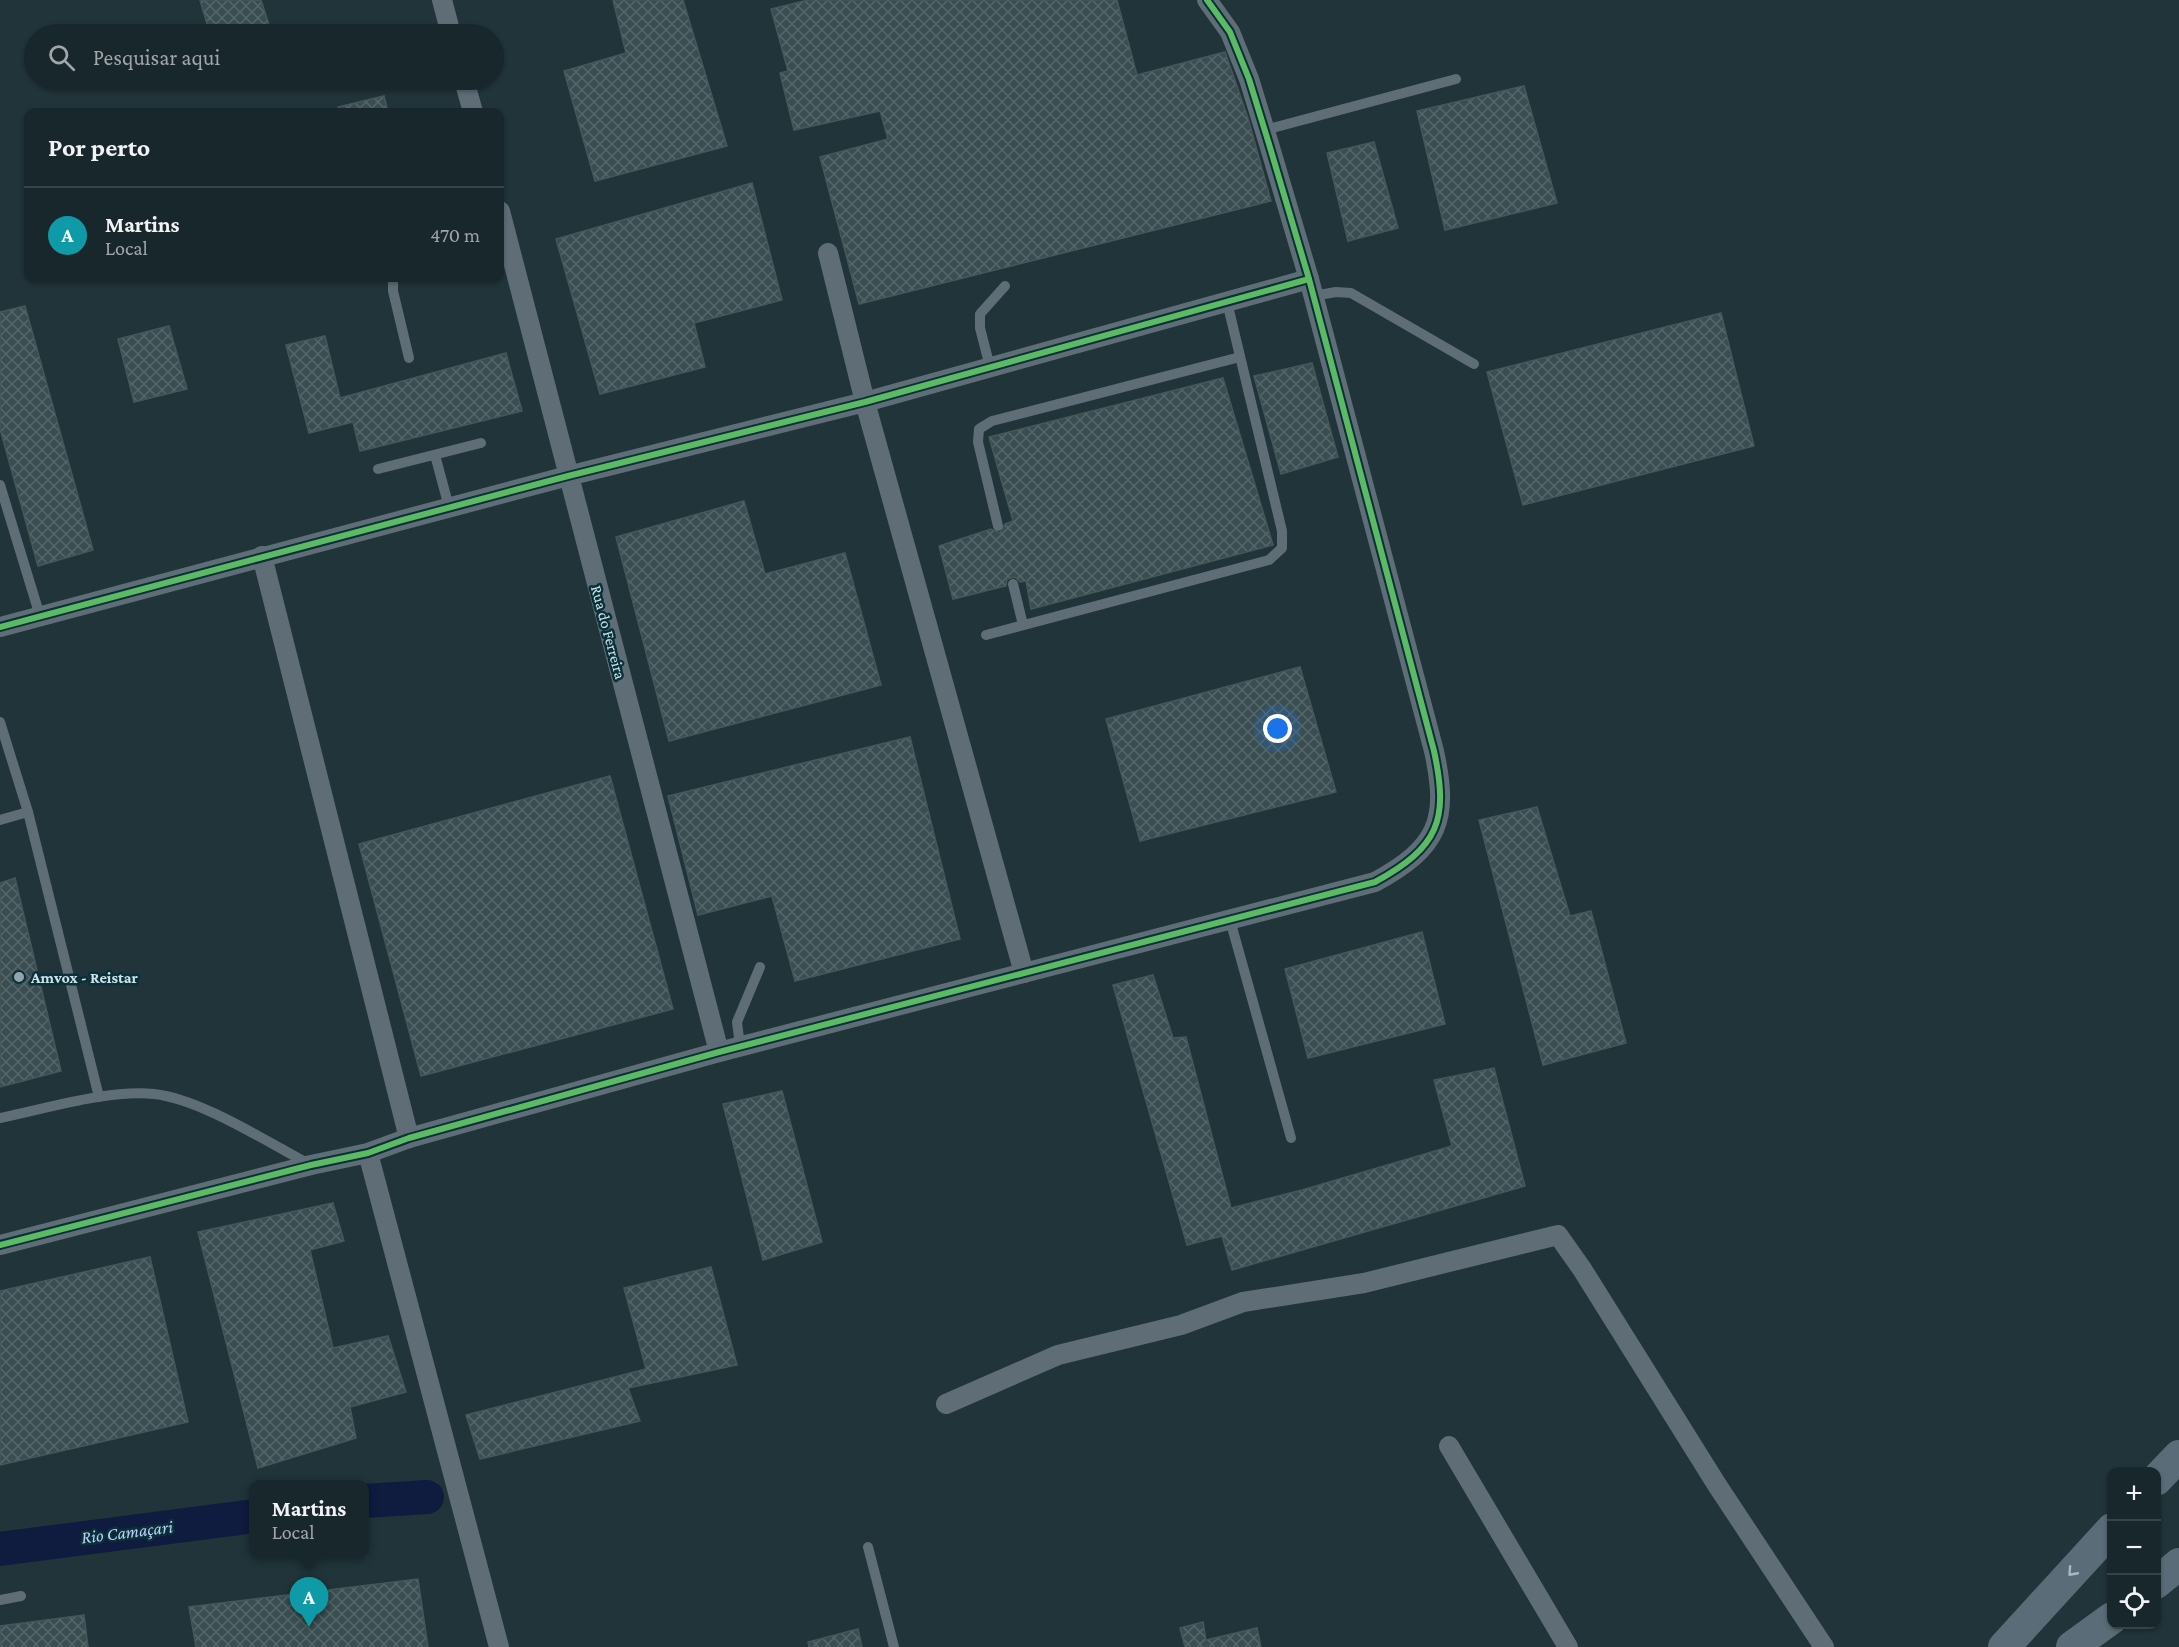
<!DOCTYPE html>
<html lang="pt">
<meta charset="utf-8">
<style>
:root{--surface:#18272c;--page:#212f34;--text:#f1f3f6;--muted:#9fa5a9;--line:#364448;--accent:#91a5ab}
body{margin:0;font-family:"Crimson Pro",serif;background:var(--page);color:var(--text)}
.controls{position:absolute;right:18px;bottom:18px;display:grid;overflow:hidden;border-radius:12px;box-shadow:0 2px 4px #0004}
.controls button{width:54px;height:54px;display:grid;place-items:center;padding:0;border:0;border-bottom:2px solid var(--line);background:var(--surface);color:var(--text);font:30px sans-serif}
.you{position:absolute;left:1278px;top:729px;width:21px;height:21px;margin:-15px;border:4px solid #fff;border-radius:50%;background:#1a73e8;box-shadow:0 0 0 9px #1a73e833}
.badge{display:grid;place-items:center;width:39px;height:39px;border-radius:50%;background:var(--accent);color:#fff;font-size:20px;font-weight:700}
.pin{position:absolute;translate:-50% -50px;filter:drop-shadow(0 2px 3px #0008)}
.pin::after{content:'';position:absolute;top:32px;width:21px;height:18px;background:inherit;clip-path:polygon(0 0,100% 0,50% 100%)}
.popup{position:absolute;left:249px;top:1480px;width:120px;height:78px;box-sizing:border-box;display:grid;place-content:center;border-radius:12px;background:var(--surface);filter:drop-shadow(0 2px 4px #0005);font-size:20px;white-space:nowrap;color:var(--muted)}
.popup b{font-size:22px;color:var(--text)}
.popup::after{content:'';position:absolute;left:50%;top:100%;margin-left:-12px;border:12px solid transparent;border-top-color:var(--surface)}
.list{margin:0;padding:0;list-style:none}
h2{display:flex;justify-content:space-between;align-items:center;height:78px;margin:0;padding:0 24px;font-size:26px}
h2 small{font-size:20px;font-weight:400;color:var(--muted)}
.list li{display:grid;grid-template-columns:39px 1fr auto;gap:18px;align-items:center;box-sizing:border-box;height:96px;padding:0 24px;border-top:2px solid var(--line)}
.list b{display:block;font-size:22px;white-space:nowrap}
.list p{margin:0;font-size:20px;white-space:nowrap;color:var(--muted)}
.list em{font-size:20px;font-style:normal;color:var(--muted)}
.icon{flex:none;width:33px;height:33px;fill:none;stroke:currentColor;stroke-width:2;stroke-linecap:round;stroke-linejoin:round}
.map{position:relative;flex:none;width:2179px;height:1647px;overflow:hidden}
.search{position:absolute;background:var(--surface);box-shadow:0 2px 4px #0004;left:24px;top:24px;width:480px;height:66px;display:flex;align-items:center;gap:15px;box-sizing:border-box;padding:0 21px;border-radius:33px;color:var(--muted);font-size:22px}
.panel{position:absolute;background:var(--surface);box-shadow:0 2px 4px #0004;left:24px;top:108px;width:480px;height:174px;border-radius:12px}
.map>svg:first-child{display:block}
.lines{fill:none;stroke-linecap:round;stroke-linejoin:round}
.river{stroke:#0f1b3f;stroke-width:34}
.building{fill:url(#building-cross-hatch);stroke:#46575a;stroke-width:1.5}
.service{stroke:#5f6d76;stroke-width:10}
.minor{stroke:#5f6d76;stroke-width:20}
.primary{stroke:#596c78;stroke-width:32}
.cycleway-casing{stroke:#0a3039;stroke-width:10}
.cycleway{stroke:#5cba63;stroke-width:6}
.oneway{stroke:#a5b9c1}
.poi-dot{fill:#91a5ab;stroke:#0a3039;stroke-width:2}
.labels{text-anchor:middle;stroke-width:5;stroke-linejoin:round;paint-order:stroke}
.street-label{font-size:16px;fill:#cee2e8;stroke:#0a3039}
.poi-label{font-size:16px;font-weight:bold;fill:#cee2e8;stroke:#0a3039;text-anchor:start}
.water-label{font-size:18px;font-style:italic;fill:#becffb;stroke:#0a3039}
</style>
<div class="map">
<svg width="2179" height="1647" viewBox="0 0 2179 1647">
<defs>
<pattern id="building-cross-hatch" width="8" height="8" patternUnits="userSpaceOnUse" patternTransform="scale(1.5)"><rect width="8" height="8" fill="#3a4e52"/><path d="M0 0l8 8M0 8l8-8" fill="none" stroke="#55676b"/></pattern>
</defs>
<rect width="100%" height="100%" fill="#20343a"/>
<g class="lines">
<!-- river -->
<g class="river">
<path d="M 364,1501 L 427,1497"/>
<path d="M 0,1549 L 254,1516"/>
</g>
</g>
<!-- building -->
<g class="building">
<path d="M 200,0 L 261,0 L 272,34 L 210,34 Z"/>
<path d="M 613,0 L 683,0 L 727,146 L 595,181 L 564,71 L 626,53 Z"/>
<path d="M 808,0 L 1117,0 L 1137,75 L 1225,52 L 1248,118 L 1271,201 L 859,304 L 820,157 L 888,139 L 880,111 L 794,130 L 780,73 L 788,71 L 771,9 Z"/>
<path d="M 1524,86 L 1557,203 L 1445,230 L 1417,111 Z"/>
<path d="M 384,96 L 388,112 L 338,112 L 338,107 Z"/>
<path d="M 1374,142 L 1398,228 L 1348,241 L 1327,153 Z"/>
<path d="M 752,183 L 782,300 L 694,323 L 705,367 L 600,394 L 556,239 Z"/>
<path d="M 25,306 L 93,550 L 38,566 L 0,429 L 0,312 Z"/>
<path d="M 1721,313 L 1754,446 L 1523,505 L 1487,372 Z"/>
<path d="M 169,326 L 187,389 L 134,402 L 118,339 Z"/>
<path d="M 325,336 L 340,398 L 506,353 L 522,411 L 360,451 L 353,422 L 309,433 L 286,345 Z"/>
<path d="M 1312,363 L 1338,457 L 1281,474 L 1254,376 Z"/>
<path d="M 1223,378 L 1273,545 L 1031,609 L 1026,581 L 1020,582 L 1015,577 L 1007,579 L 1006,586 L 953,599 L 939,546 L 991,529 L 1000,533 L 1005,524 L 1013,521 L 989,437 Z"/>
<path d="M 744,501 L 765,574 L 845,553 L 881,685 L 669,741 L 616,537 Z"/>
<path d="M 1300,667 L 1336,792 L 1140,841 L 1106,719 Z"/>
<path d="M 910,737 L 960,939 L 795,981 L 772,896 L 698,915 L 668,796 Z"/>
<path d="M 610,776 L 673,1009 L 421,1076 L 359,844 Z"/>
<path d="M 1537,807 L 1570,916 L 1591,911 L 1626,1043 L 1543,1065 L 1479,820 Z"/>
<path d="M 15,878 L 61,1071 L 0,1087 L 0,883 Z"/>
<path d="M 1422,932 L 1445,1024 L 1308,1058 L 1285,969 Z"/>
<path d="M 1153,975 L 1173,1038 L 1186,1037 L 1231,1208 L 1302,1190 L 1452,1146 L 1434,1080 L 1494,1068 L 1525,1186 L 1232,1270 L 1222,1236 L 1187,1245 L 1113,985 Z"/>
<path d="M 782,1091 L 822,1242 L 763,1260 L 723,1104 Z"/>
<path d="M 333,1203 L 344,1241 L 310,1250 L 333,1348 L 388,1336 L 406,1392 L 350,1407 L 356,1438 L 258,1468 L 198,1232 Z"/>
<path d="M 150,1257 L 188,1422 L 0,1465 L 0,1291 Z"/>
<path d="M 711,1267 L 737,1365 L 628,1388 L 640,1421 L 480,1459 L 466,1415 L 646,1369 L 624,1288 Z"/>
<path d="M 418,1579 L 428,1647 L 196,1647 L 189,1607 Z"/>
<path d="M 84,1615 L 88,1647 L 0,1647 L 0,1626 Z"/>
<path d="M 1203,1622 L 1206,1640 L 1257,1628 L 1261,1647 L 1185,1647 L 1180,1628 Z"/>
<path d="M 858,1629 L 862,1647 L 809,1647 L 808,1642 Z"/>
</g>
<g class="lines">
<!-- service -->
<g class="service">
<path d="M 1265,130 L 1456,79"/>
<path d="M 393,278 L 393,291 L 409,358"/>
<path d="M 1313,296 L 1336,292 L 1351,293 L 1474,364"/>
<path d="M 990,367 L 980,328 L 980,314 L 1005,286"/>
<path d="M 435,455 L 449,507"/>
<path d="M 378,469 L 481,443"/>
<path d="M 0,485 L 40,616"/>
<path d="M 998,526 L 978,442 L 979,429 L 992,421 L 1240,357"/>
<path d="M 1013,584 L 1023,625"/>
<path d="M 986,635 L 1269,560 L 1282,548 L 1282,531 L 1227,302"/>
<path d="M 0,722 L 28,812 L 99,1097"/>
<path d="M 0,820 L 28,812"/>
<path d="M 1230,920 L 1291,1138"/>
<path d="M 740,1046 L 737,1022 L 760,967"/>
<path d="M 0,1118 C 44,1109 110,1089 154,1094 C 201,1099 267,1142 309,1164"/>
<path d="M 868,1547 L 894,1647"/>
<path d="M 0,1600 L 21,1596"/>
</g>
<!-- minor -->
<g class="minor">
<path d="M 442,0 L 451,34"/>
<path d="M 464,80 L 473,112"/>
<path d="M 500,211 L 719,1052"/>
<path d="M 828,253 L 865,402 L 1024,973"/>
<path d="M 262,556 L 409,1138"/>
<path d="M 0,627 L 568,476 L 865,402 L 1309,279"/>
<path d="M 368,1153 L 499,1647"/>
<path d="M 0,1245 L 311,1165 L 368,1153 L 409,1138 L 719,1052 L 1375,882 C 1439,847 1449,820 1434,751 L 1309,279 L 1269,144 L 1249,79 L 1230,32 L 1207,0"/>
<path d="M 946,1404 L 1058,1355 L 1181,1325 L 1243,1302 L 1364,1283 L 1558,1235 L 1582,1269 L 1717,1485 L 1824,1647"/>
<path d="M 1449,1446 L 1568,1647"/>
</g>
<!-- primary -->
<g class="primary">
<path d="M 2156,1480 L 2179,1456"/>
<path d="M 2156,1583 L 2179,1564"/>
<path d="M 2004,1647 L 2112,1529"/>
<path d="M 2072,1647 L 2112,1618"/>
</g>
<defs>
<g id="cycleway">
<path d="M 0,627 L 568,476 L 865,402 L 1309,279"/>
<path d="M 0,1245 L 311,1165 L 368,1153 L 409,1138 L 719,1052 L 1375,882 C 1439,847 1449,820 1434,751 L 1309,279 L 1269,144 L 1249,79 L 1230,32 L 1207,0"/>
</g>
</defs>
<!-- cycleway casing -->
<use href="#cycleway" class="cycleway-casing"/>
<!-- cycleway -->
<use href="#cycleway" class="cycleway"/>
</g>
<!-- one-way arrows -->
<defs><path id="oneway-chevron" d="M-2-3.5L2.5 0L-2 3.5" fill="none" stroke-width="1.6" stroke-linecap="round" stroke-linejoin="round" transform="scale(1.5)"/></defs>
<use class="oneway" href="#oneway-chevron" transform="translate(2072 1572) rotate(132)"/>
<!-- markers -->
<circle class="poi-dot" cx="19" cy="977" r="6"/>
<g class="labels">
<!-- street labels -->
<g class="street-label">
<text transform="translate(609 632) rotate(75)" y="6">Rua do Ferreira</text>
</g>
<!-- poi labels -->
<g class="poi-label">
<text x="31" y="983">Amvox - Reistar</text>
</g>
<!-- water labels -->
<g class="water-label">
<text transform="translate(127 1532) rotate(-7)" y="6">Rio Camaçari</text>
</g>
</g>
</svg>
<div class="controls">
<button>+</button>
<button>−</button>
<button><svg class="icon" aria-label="locate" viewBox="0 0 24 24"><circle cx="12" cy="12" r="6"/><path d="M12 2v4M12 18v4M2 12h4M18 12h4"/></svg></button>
</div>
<div class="you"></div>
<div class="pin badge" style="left:309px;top:1627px;background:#0f9aa8">A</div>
<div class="popup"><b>Martins</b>Local</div>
<div class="search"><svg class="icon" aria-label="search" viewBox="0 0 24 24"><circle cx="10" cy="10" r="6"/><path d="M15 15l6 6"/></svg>Pesquisar aqui</div>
<section class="panel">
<h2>Por perto<small></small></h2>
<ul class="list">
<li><span class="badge" style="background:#0f9aa8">A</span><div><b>Martins</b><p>Local</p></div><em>470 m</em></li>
</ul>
</section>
</div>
